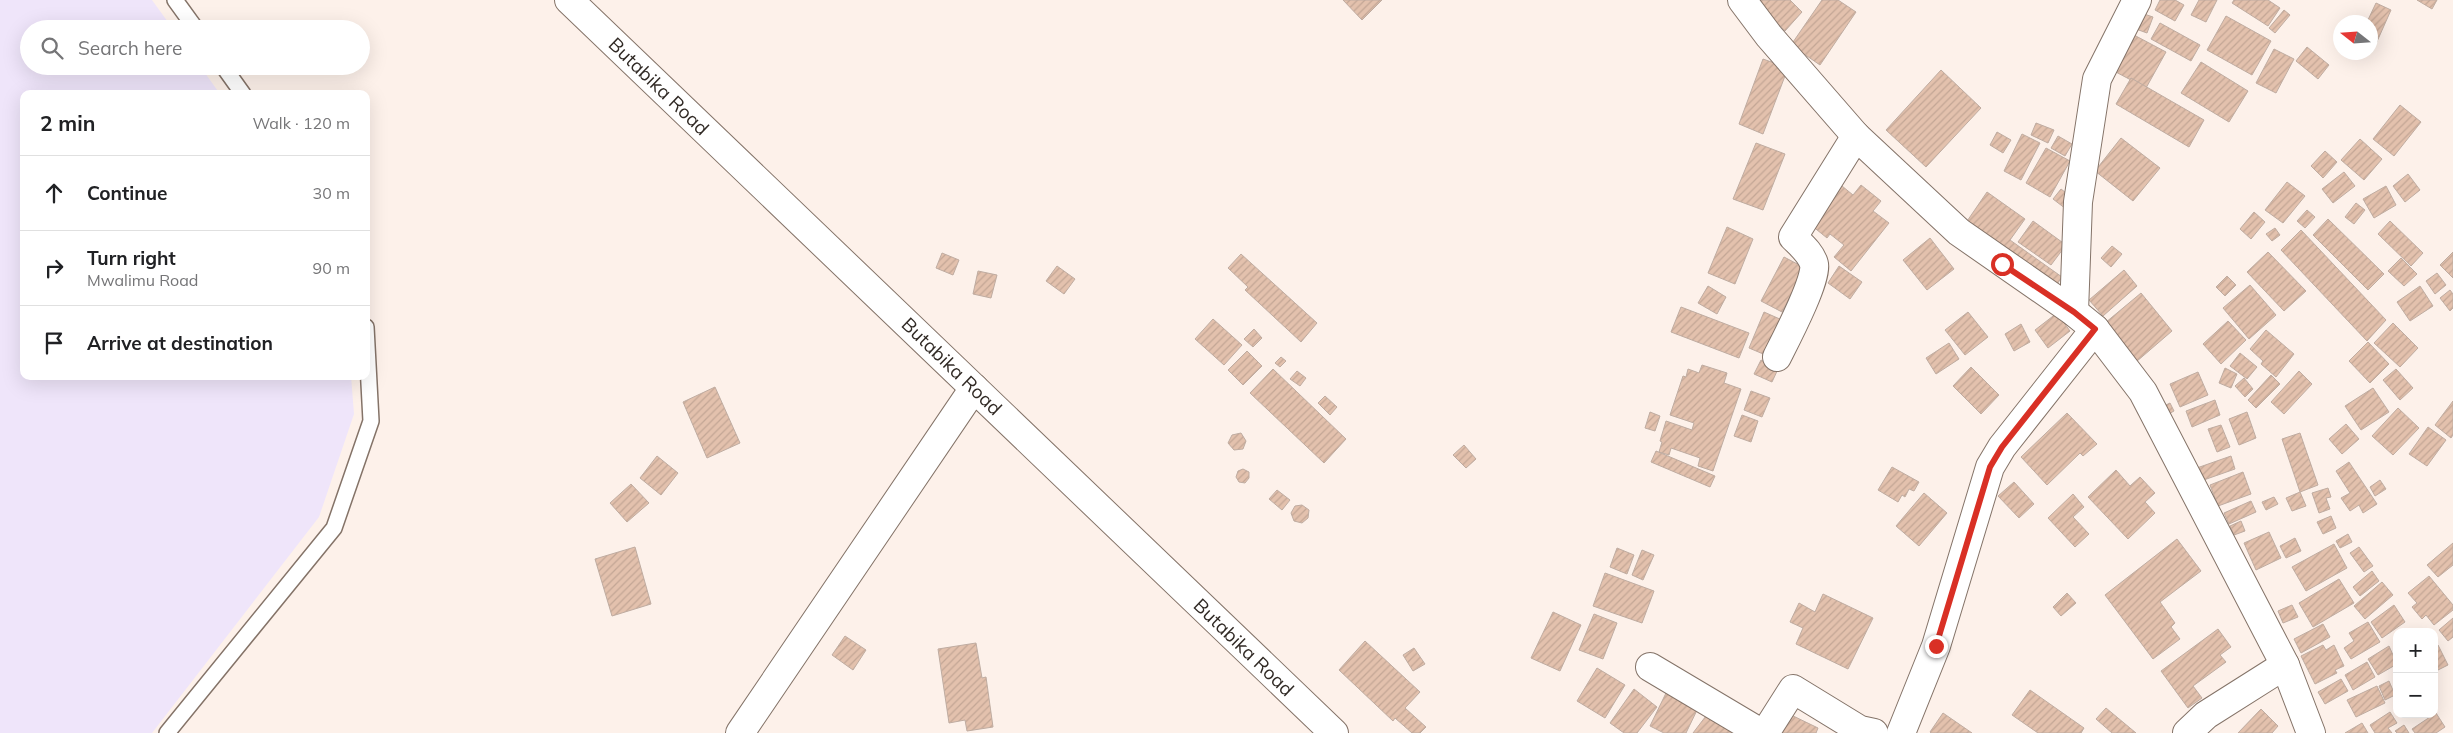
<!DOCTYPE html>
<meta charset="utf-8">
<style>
:root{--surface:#fff;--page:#f6f6f6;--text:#202124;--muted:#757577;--line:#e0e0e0}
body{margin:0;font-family:Mulish,sans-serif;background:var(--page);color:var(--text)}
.controls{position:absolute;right:15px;bottom:15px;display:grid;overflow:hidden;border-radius:10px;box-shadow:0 5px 20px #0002}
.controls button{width:45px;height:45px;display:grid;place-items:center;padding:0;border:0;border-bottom:1px solid var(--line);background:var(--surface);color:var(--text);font:25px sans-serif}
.compass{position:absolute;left:2333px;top:15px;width:45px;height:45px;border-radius:50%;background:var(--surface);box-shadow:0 5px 20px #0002;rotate:287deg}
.stop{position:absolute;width:15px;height:15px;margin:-11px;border:4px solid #d93025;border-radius:50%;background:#fff}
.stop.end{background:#d93025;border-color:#fff;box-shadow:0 1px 5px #0008}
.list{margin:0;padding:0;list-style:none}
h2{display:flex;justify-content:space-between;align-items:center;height:65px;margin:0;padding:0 20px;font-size:21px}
h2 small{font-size:16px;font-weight:400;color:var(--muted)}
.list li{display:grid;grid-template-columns:32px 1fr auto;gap:15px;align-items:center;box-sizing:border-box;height:75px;padding:0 20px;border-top:1px solid var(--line)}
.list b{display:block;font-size:19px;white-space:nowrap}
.list p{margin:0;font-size:16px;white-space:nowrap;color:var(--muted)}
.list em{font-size:16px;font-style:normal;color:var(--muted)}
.icon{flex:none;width:28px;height:28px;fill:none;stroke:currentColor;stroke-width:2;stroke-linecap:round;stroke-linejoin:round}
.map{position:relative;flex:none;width:2453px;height:733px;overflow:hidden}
.search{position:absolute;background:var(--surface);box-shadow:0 5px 20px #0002;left:20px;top:20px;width:350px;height:55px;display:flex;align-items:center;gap:12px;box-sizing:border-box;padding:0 18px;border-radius:28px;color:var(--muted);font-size:19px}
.panel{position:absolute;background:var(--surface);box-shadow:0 5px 20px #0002;left:20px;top:90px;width:350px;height:290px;border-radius:10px}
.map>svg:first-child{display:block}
.medical{fill:#efe5fa}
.building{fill:url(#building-hatch);stroke:#bfaca1}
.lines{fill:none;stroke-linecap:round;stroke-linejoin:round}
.lane-casing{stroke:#847368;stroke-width:18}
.street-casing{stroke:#847368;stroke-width:30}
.lane{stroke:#fff;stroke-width:15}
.street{stroke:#fff;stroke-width:28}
.route{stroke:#d93025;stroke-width:6}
.labels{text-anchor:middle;stroke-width:4;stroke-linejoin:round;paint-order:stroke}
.street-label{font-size:19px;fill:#302924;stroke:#fff}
</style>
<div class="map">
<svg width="2453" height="733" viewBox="0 0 2453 733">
<defs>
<pattern id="building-hatch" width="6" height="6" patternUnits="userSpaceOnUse" patternTransform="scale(1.25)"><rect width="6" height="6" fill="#e3c1ad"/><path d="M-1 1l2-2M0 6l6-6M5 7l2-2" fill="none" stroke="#c3a695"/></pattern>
</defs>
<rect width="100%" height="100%" fill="#fdf1ea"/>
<!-- medical -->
<path class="medical" d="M 0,0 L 152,0 L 173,29 L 29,29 L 29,66 L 200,66 L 220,94 L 24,94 L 24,376 L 351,376 L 354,414 L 319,517 L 152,733 L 0,733 Z"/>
<!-- building -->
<g class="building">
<path d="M 1343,0 L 1382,0 L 1362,20 Z"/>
<path d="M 1755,0 L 1790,0 L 1802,12 L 1785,31 Z"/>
<path d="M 1822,0 L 1838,0 L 1856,12 L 1820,65 L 1791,45 Z"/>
<path d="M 2160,0 L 2175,0 L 2184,5 L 2175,21 L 2155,10 Z"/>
<path d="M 2199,0 L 2217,0 L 2206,22 L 2191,15 Z"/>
<path d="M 2234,0 L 2268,0 L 2280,8 L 2268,26 L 2232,3 Z"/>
<path d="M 2417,0 L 2437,0 L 2432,9 Z"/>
<path d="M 2376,3 L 2391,10 L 2375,46 L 2370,44 L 2370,22 L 2367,22 Z"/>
<path d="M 2284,10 L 2290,15 L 2275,33 L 2269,28 Z"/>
<path d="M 2141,13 L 2153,17 L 2147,33 L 2136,29 Z"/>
<path d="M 2226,16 L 2271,41 L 2252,75 L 2207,50 Z"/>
<path d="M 2160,23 L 2200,45 L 2191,61 L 2151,39 Z"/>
<path d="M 2134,35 L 2166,52 L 2146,88 L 2114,71 Z"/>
<path d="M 2307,47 L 2329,65 L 2318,79 L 2296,61 Z"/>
<path d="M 2274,49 L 2294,59 L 2276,93 L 2256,83 Z"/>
<path d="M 1763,59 L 1788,68 L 1763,134 L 1739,124 Z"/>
<path d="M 2201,62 L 2248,91 L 2229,122 L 2181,93 Z"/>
<path d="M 1941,70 L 1981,108 L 1926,167 L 1886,130 Z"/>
<path d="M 2131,78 L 2204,120 L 2189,147 L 2116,104 Z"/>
<path d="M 2400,105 L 2421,122 L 2394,156 L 2373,139 Z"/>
<path d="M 2036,123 L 2054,130 L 2048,143 L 2031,135 Z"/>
<path d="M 1997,132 L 2011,140 L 2003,153 L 1990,145 Z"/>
<path d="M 2022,134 L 2040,143 L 2021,180 L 2004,171 Z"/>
<path d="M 2058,136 L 2072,144 L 2065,156 L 2051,148 Z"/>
<path d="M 2121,138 L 2160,168 L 2133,201 L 2095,171 Z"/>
<path d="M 2360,139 L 2382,159 L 2364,180 L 2341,160 Z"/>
<path d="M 1756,143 L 1785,154 L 1763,210 L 1733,199 Z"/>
<path d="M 2046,148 L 2070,161 L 2050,197 L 2026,183 Z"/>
<path d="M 2325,151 L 2337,162 L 2323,178 L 2311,166 Z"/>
<path d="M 2344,172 L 2355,186 L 2333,203 L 2322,189 Z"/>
<path d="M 2408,174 L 2420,190 L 2405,202 L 2393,186 Z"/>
<path d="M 2287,182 L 2305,196 L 2283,223 L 2265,210 Z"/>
<path d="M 1861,185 L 1881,201 L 1873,211 L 1889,223 L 1851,271 L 1834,257 L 1844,245 L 1830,234 L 1827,238 L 1811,225 L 1842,186 L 1853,195 Z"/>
<path d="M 2386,186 L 2396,205 L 2374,218 L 2363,199 Z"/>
<path d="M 2061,189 L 2074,199 L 2066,209 L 2053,199 Z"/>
<path d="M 1987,192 L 2025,219 L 2010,240 L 2062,277 L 2051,293 L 1961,230 Z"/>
<path d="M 2356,203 L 2365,210 L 2354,224 L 2345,217 Z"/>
<path d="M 2307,210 L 2315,217 L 2305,228 L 2297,221 Z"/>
<path d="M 2254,212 L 2265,222 L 2251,239 L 2240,229 Z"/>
<path d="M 2328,219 L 2384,274 L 2368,290 L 2313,235 Z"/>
<path d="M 2033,221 L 2066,245 L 2051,265 L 2018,242 Z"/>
<path d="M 2390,221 L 2423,253 L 2411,266 L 2378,234 Z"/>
<path d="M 1727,227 L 1753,239 L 1735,284 L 1708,273 Z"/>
<path d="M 2275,228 L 2280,235 L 2272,241 L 2266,234 Z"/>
<path d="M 2301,230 L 2386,320 L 2367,341 L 2281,250 Z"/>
<path d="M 1930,238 L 1954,269 L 1927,290 L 1903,260 Z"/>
<path d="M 2112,246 L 2122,254 L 2111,267 L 2101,258 Z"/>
<path d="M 2268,252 L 2306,291 L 2284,311 L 2247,272 Z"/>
<path d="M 2453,252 L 2453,278 L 2440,265 Z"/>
<path d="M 942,253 L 959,260 L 953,275 L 936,268 Z"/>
<path d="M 1241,254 L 1317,323 L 1301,342 L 1245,290 L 1248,287 L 1228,268 Z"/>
<path d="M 1784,257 L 1805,268 L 1782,312 L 1761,301 Z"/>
<path d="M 2401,258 L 2417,274 L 2404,286 L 2388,271 Z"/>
<path d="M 1057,266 L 1075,279 L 1064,294 L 1046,281 Z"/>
<path d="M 1839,266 L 1862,282 L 1850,299 L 1828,283 Z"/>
<path d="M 2124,270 L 2137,286 L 2103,316 L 2089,300 Z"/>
<path d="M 978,271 L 997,275 L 991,298 L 973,294 Z"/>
<path d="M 2437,273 L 2446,285 L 2435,294 L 2426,281 Z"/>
<path d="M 2227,276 L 2236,285 L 2225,296 L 2216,287 Z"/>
<path d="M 2250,285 L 2276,315 L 2249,339 L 2223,308 Z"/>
<path d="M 1708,286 L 1726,297 L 1717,314 L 1698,303 Z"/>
<path d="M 2420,286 L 2433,306 L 2410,321 L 2397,302 Z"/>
<path d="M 2450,290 L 2453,294 L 2453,308 L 2450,311 L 2440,298 Z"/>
<path d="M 2141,293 L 2172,331 L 2136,362 L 2105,323 Z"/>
<path d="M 1681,307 L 1749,333 L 1739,358 L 1671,332 Z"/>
<path d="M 1764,312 L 1782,320 L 1768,356 L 1749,348 Z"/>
<path d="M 1968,312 L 1988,337 L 1965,355 L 1945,330 Z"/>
<path d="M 2057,313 L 2070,331 L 2048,348 L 2035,330 Z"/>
<path d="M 1213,319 L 1242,345 L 1224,365 L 1195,339 Z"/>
<path d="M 2228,321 L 2246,340 L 2221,364 L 2203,344 Z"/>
<path d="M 2393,323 L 2418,348 L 2400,367 L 2374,343 Z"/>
<path d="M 2021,324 L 2030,342 L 2014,351 L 2005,334 Z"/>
<path d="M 1254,329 L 1262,338 L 1253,347 L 1244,339 Z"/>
<path d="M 2266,330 L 2294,354 L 2276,377 L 2261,364 L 2263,361 L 2250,349 Z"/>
<path d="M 2368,342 L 2389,364 L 2370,383 L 2349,361 Z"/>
<path d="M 1949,343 L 1959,359 L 1936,374 L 1926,358 Z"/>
<path d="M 1247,351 L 1262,366 L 1243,385 L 1228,370 Z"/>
<path d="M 2240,353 L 2257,367 L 2247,379 L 2230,366 Z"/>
<path d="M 1281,357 L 1286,361 L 1280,367 L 1275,363 Z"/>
<path d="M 1761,360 L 1778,369 L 1772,382 L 1754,374 Z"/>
<path d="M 1702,365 L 1727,373 L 1724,383 L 1741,389 L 1713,471 L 1698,466 L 1700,458 L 1671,448 L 1669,455 L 1659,452 L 1662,442 L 1660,441 L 1666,421 L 1692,430 L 1694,423 L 1670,415 L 1683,376 L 1686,377 L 1688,369 L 1699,373 Z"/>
<path d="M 1971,367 L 1999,395 L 1981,414 L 1953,386 Z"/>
<path d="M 2225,368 L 2237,374 L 2231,388 L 2219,383 Z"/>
<path d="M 1273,369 L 1346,439 L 1324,463 L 1250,393 Z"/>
<path d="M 2396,369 L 2413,388 L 2400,400 L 2383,380 Z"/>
<path d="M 1297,371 L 1306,378 L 1300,386 L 1290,379 Z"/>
<path d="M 2299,371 L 2312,384 L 2284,414 L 2271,402 Z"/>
<path d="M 2198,372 L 2208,395 L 2180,407 L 2170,384 Z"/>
<path d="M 2271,375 L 2280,384 L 2256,408 L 2248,400 Z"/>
<path d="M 2244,378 L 2253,389 L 2245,397 L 2235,386 Z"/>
<path d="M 715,387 L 740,443 L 707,458 L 683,402 Z"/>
<path d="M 2373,388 L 2389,412 L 2361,430 L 2345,406 Z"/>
<path d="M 1751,391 L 1770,398 L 1762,417 L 1744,410 Z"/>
<path d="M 1325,396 L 1337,407 L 1330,415 L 1318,403 Z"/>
<path d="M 2215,400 L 2220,415 L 2192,427 L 2186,411 Z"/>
<path d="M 2453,401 L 2453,435 L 2451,438 L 2435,425 Z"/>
<path d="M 2170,403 L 2174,411 L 2163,417 L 2158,409 Z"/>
<path d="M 2398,408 L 2419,428 L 2393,455 L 2372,436 Z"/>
<path d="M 1650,412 L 1660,416 L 1655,431 L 1645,428 Z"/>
<path d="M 2247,412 L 2256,438 L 2239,445 L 2229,419 Z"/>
<path d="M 2067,413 L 2097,444 L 2083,456 L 2080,453 L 2047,485 L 2021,457 Z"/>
<path d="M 1742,415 L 1758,421 L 1751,442 L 1734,436 Z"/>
<path d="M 2346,424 L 2359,439 L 2342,454 L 2329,439 Z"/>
<path d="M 2221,425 L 2230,447 L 2217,452 L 2208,429 Z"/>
<path d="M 2428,427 L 2446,440 L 2427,466 L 2409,454 Z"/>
<path d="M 1241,433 L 1246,441 L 1243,449 L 1234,450 L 1228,443 L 1232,435 Z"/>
<path d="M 2300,433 L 2318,485 L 2300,492 L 2282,439 Z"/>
<path d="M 1464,445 L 1476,459 L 1466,468 L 1453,455 Z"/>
<path d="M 1656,451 L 1715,476 L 1710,487 L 1651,462 Z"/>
<path d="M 657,456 L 678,473 L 661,495 L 640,478 Z"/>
<path d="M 2231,456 L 2235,469 L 2198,482 L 2194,469 Z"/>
<path d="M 2349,462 L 2377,504 L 2363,513 L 2359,505 L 2350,511 L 2341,498 L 2350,493 L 2336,471 Z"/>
<path d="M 1892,467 L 1919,482 L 1914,491 L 1909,489 L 1905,497 L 1902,495 L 1898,502 L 1878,490 Z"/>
<path d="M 1243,469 L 1249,472 L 1249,478 L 1245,483 L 1239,482 L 1236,477 L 1238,471 Z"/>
<path d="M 2116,470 L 2130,486 L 2140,477 L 2155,493 L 2145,502 L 2155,513 L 2128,539 L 2088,497 Z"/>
<path d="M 2243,472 L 2251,494 L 2218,506 L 2210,485 Z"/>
<path d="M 2380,480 L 2386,489 L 2375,496 L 2370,487 Z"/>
<path d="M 2014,482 L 2034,504 L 2019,518 L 1998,496 Z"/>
<path d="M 631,484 L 649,503 L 627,522 L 610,503 Z"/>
<path d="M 2328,488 L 2331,497 L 2326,498 L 2330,509 L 2319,513 L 2312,493 Z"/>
<path d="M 1277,490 L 1290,500 L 1282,510 L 1269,499 Z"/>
<path d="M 2300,492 L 2306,506 L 2292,511 L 2286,498 Z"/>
<path d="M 1924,493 L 1947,513 L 1919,546 L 1896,526 Z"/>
<path d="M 2073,494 L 2084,507 L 2073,517 L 2089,534 L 2075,547 L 2048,518 Z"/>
<path d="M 2274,497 L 2278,504 L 2266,510 L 2262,502 Z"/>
<path d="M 2251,501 L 2256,512 L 2229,524 L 2224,513 Z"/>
<path d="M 1302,505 L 1309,510 L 1308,518 L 1302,523 L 1294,521 L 1291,513 L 1295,506 Z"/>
<path d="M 2331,516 L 2336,528 L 2323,534 L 2317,522 Z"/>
<path d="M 2241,521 L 2245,531 L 2234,535 L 2230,526 Z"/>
<path d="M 2269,532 L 2281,558 L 2256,570 L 2244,543 Z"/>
<path d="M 2348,534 L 2352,542 L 2340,548 L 2336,541 Z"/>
<path d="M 2295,538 L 2301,551 L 2286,558 L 2280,546 Z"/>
<path d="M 2177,539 L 2201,571 L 2160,602 L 2175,623 L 2171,627 L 2180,639 L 2153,659 L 2105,595 Z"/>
<path d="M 2453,543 L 2453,565 L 2438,577 L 2427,565 Z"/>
<path d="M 2334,544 L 2347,568 L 2306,591 L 2292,567 Z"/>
<path d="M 635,547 L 651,604 L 612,616 L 595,559 Z"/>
<path d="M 2359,547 L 2373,566 L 2364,572 L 2350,553 Z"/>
<path d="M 1617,548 L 1634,555 L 1627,574 L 1610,567 Z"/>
<path d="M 1642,550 L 1654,555 L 1643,580 L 1632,575 Z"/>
<path d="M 2372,571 L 2379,581 L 2360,596 L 2353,587 Z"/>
<path d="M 1605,573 L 1654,591 L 1642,623 L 1593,606 Z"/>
<path d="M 2429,576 L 2453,605 L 2453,610 L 2434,625 L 2426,615 L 2422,619 L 2412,607 L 2417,603 L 2408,593 Z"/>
<path d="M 2339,579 L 2354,603 L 2313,627 L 2299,603 Z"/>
<path d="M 2382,582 L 2393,595 L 2365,619 L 2354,606 Z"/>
<path d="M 2067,593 L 2076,603 L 2061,616 L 2053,607 Z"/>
<path d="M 1823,594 L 1873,618 L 1848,669 L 1796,644 L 1803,628 L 1790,622 L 1799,603 L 1815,612 Z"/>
<path d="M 2292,605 L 2298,617 L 2283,623 L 2278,611 Z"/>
<path d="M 2394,605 L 2405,622 L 2382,638 L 2371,622 Z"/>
<path d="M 1553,612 L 1581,625 L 1560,671 L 1531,658 Z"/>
<path d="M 1594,614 L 1617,623 L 1603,659 L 1579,650 Z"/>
<path d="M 2453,618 L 2453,637 L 2448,641 L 2439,630 Z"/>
<path d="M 2368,622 L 2380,642 L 2351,659 L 2344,648 L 2354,641 L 2349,633 Z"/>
<path d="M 2323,624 L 2330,637 L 2301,653 L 2294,639 Z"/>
<path d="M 2218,629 L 2231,647 L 2220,655 L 2226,662 L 2193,686 L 2202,698 L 2188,708 L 2161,671 Z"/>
<path d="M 845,636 L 866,650 L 853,670 L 832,655 Z"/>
<path d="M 1365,641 L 1420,692 L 1405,708 L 1426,727 L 1420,733 L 1412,733 L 1395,718 L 1393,721 L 1339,670 Z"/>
<path d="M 976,643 L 982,678 L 986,677 L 993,727 L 967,731 L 965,720 L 949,723 L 938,649 Z"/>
<path d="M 2323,645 L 2326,650 L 2334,645 L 2344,666 L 2335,670 L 2337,673 L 2315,684 L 2301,656 Z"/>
<path d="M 2438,645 L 2448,665 L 2434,672 L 2434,646 Z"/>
<path d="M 2389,646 L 2397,664 L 2378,675 L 2368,659 Z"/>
<path d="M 1414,648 L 1425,664 L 1413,671 L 1403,655 Z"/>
<path d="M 2367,662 L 2375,677 L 2353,690 L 2345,675 Z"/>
<path d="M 1597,668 L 1625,685 L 1605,718 L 1577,701 Z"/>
<path d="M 2341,679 L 2348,691 L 2325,704 L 2318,692 Z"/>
<path d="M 2389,681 L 2395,695 L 2385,700 L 2379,686 Z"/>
<path d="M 2377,686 L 2385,703 L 2356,717 L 2347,700 Z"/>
<path d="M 1634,689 L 1657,707 L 1637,733 L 1624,733 L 1610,723 Z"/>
<path d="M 2030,690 L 2084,728 L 2081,733 L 2038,733 L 2012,715 Z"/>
<path d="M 1667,691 L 1699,706 L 1686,733 L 1664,733 L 1650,726 Z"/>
<path d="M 2106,708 L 2136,733 L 2112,733 L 2096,719 Z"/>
<path d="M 2261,709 L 2278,726 L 2272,733 L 2238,733 Z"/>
<path d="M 1709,712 L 1737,733 L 1693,733 Z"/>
<path d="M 2390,712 L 2397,723 L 2388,728 L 2392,733 L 2375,733 L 2370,725 Z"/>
<path d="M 1787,713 L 1818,728 L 1816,733 L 1778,733 Z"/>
<path d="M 1943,713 L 1972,733 L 1931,733 L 1930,732 Z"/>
<path d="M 2436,713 L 2445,727 L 2436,733 L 2415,733 L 2412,729 Z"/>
<path d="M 2362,723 L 2368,733 L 2345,733 Z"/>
<path d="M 2404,725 L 2409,733 L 2397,733 L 2395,731 Z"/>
</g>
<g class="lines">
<defs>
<g id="lane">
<path d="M 175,0 L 196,29"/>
<path d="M 223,66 L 243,94"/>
<path d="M 167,733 L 334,528 L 371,421 L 366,327"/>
</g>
<g id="street">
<path d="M 569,0 L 1334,733"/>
<path d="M 1742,0 L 1769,36 L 1856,136 L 1959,232 L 2074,312 L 2095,329 L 2143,392 L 2285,665 L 2311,733"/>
<path d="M 2074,312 L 2078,202 L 2097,79 L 2137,0"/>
<path d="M 1777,357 C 1785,341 1818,278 1814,264 C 1811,253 1801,245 1793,237 L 1856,136"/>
<path d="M 1650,667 L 1761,733"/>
<path d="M 740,733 L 974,388"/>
<path d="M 1765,733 L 1793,689 L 1860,730 L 1874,733"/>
<path d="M 1901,733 L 1936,646 L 1990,467 L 2002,447 L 2095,329"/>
<path d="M 2187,733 L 2206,715 L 2285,665"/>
</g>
</defs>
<!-- lane casing -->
<use href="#lane" class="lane-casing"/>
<!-- street casing -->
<use href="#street" class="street-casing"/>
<!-- lane -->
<use href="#lane" class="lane"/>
<!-- street -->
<use href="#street" class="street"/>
</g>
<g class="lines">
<!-- route -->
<path class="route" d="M 1936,646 L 1990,467 L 2002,447 L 2095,329 L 2074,312 L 2002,264"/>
</g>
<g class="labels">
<!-- street labels -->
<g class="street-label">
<text transform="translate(659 86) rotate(44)" y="7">Butabika Road</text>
<text transform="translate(952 366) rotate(44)" y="7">Butabika Road</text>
<text transform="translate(1244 647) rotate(44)" y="7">Butabika Road</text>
</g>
</g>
</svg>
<div class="controls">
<button>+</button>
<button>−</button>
</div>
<svg class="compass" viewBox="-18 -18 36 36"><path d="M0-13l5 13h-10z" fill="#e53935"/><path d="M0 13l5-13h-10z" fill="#757577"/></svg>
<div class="stop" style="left:2002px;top:264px"></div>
<div class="stop end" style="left:1936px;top:646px"></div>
<div class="search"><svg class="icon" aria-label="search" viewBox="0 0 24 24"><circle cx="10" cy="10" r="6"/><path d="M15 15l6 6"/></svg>Search here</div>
<section class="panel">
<h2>2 min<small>Walk · 120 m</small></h2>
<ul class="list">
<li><svg class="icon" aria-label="ahead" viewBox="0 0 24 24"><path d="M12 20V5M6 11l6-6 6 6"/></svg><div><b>Continue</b></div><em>30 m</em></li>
<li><svg class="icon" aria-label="right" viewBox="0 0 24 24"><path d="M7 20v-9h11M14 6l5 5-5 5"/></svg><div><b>Turn right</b><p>Mwalimu Road</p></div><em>90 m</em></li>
<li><svg class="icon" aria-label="arrive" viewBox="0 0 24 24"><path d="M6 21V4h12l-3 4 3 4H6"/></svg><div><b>Arrive at destination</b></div></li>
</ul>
</section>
</div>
